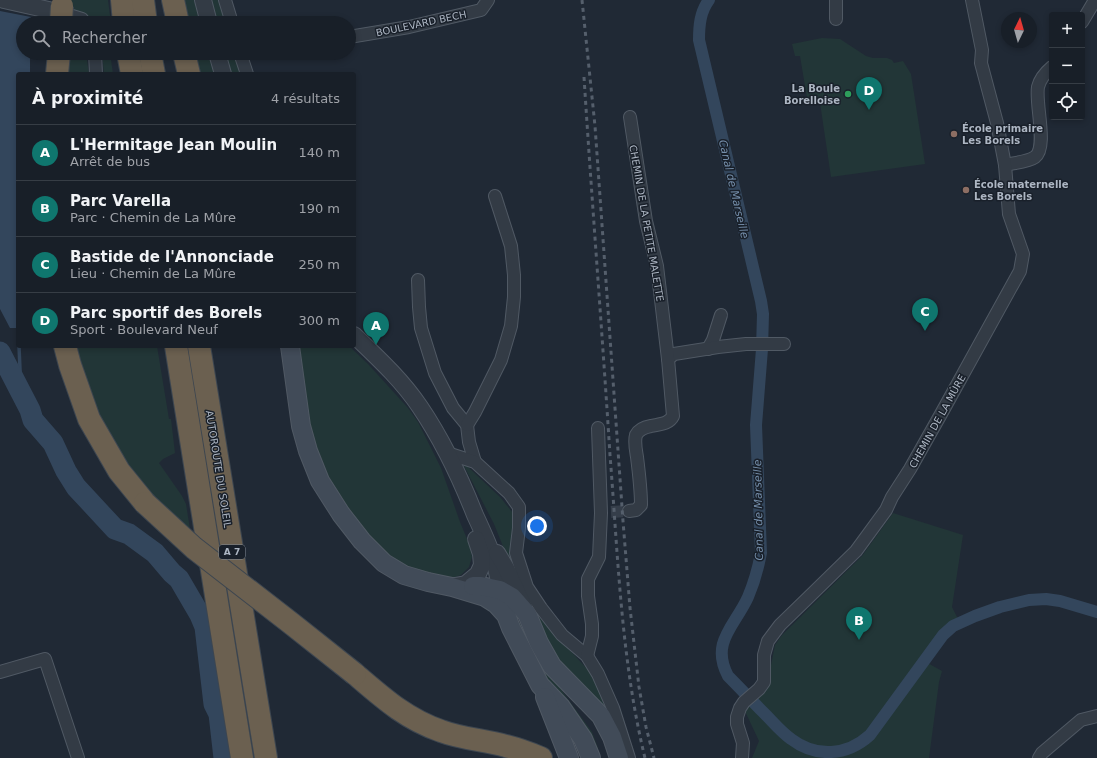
<!DOCTYPE html>
<html lang="fr">
<meta charset="utf-8">
<style>
:root{--surface:#181f28;--page:#252c34;--text:#f1f3f6;--muted:#9fa2a8;--line:#363d45;--accent:#0f766e}
body{margin:0;font-family:"DejaVu Sans",sans-serif;background:var(--page);color:var(--text)}
.controls{position:absolute;right:12px;top:12px;display:grid;overflow:hidden;border-radius:4px;box-shadow:0 2px 6px #0003}
.controls button{width:36px;height:36px;display:grid;place-items:center;padding:0;border:0;border-bottom:1px solid var(--line);background:var(--surface);color:var(--text);font:20px sans-serif}
.compass{position:absolute;left:1001px;top:12px;width:36px;height:36px;border-radius:50%;background:var(--surface);box-shadow:0 2px 6px #0003;rotate:5deg}
.you{position:absolute;left:537px;top:526px;width:14px;height:14px;margin:-10px;border:3px solid #fff;border-radius:50%;background:#1a73e8;box-shadow:0 0 0 6px #1a73e833}
.badge{display:grid;place-items:center;width:26px;height:26px;border-radius:50%;background:var(--accent);color:#fff;font-size:13px;font-weight:700}
.pin{position:absolute;translate:-50% -33px;filter:drop-shadow(0 1px 2px #0008)}
.pin::after{content:'';position:absolute;top:21px;width:14px;height:12px;background:inherit;clip-path:polygon(0 0,100% 0,50% 100%)}
.list{margin:0;padding:0;list-style:none}
h2{display:flex;justify-content:space-between;align-items:center;height:52px;margin:0;padding:0 16px;font-size:17px}
h2 small{font-size:13px;font-weight:400;color:var(--muted)}
.list li{display:grid;grid-template-columns:26px 1fr auto;gap:12px;align-items:center;box-sizing:border-box;height:56px;padding:0 16px;border-top:1px solid var(--line)}
.list b{display:block;font-size:15px;white-space:nowrap}
.list p{margin:0;font-size:13px;white-space:nowrap;color:var(--muted)}
.list em{font-size:13px;font-style:normal;color:var(--muted)}
.icon{flex:none;width:22px;height:22px;fill:none;stroke:currentColor;stroke-width:2;stroke-linecap:round;stroke-linejoin:round}
.map{position:relative;flex:none;width:1097px;height:758px;overflow:hidden}
.search{position:absolute;background:var(--surface);box-shadow:0 2px 6px #0003;left:16px;top:16px;width:340px;height:44px;display:flex;align-items:center;gap:10px;box-sizing:border-box;padding:0 14px;border-radius:22px;color:var(--muted);font-size:15px}
.panel{position:absolute;background:var(--surface);box-shadow:0 2px 6px #0003;left:16px;top:72px;width:340px;height:276px;border-radius:4px}
.map>svg:first-child{display:block}
.green{fill:#223637}
.water{fill:#33465c}
.lines{fill:none;stroke-linecap:round;stroke-linejoin:round}
.stream{stroke:#33465c;stroke-width:3.5}
.canal{stroke:#33465c;stroke-width:12}
.river{stroke:#33465c;stroke-width:21}
.minor-tunnel{stroke:#353e4a;stroke-width:12;stroke-dasharray:12 6;stroke-linecap:butt}
.minor-casing{stroke:#505964;stroke-width:14}
.tertiary-casing{stroke:#505964;stroke-width:18}
.secondary-casing{stroke:#505964;stroke-width:20}
.motorway-casing{stroke:#3d4650;stroke-width:24}
.minor{stroke:#333b45;stroke-width:12}
.tertiary{stroke:#333b45;stroke-width:16}
.secondary{stroke:#414b58;stroke-width:18}
.motorway{stroke:#6b6050;stroke-width:22}
.rail{stroke:#555f6c;stroke-width:3;stroke-dasharray:4 4;stroke-linecap:butt}
.motorway-bridge-casing{stroke:#3d4650;stroke-width:24;stroke-linecap:butt}
.motorway-bridge{stroke:#6b6050;stroke-width:22}
.leisure-dot{fill:#2e9e5b;stroke:#19202a;stroke-width:1.5}
.education-dot{fill:#8d6e63;stroke:#19202a;stroke-width:1.5}
.labels{text-anchor:middle;stroke-width:3;stroke-linejoin:round;paint-order:stroke}
.shield{fill:#19202a;stroke:#818995;stroke-width:1}
.shield-label{font-size:9px;font-weight:bold;fill:#adb6c3}
.street-label{font-size:10px;fill:#adb6c3;stroke:#19202a}
.poi-label{font-size:10px;font-weight:bold;fill:#adb6c3;stroke:#19202a;text-anchor:start}
.water-label{font-size:11px;font-style:italic;fill:#758eaa;stroke:#19202a}
</style>
<div class="map">
<svg width="1097" height="758" viewBox="0 0 1097 758">
<rect width="100%" height="100%" fill="#202935"/>
<!-- green -->
<g class="green">
<path d="M 68,0 L 108,0 L 111,23 L 95,23 C 87,14 80,13 69,11 Z"/>
<path d="M 180,0 L 194,0 L 200,23 L 185,23 Z"/>
<path d="M 211,0 L 218,0 L 226,23 L 217,23 Z"/>
<path d="M 822,38 L 840,39 L 866,56 L 873,58 L 887,58 L 892,60 L 894,63 L 903,61 L 911,74 L 925,164 L 831,177 L 820,103 L 808,104 L 800,56 L 795,56 L 792,44 Z"/>
<path d="M 66,53 L 86,53 L 89,74 L 65,74 Z"/>
<path d="M 102,53 L 110,53 L 113,74 L 104,74 Z"/>
<path d="M 192,53 L 209,53 L 215,74 L 196,74 Z"/>
<path d="M 225,53 L 237,53 L 244,74 L 231,74 Z"/>
<path d="M 73,346 L 157,346 L 169,419 L 171,419 L 175,453 L 163,459 L 159,463 L 182,496 L 186,504 L 191,535 L 151,497 L 117,453 L 93,406 Z"/>
<path d="M 300,346 L 349,346 L 368,364 L 408,408 L 418,422 L 441,468 L 460,522 L 470,546 L 472,557 L 469,567 L 461,575 L 453,578 L 431,576 L 403,566 L 382,552 L 331,488 L 315,448 L 307,409 Z"/>
<path d="M 466,465 L 500,497 L 513,513 L 514,527 L 511,552 L 513,566 L 517,581 L 494,524 L 464,466 Z"/>
<path d="M 893,513 L 963,535 L 952,607 L 960,623 C 943,631 934,647 924,661 L 942,671 L 939,682 L 929,758 L 752,758 L 759,741 L 743,707 L 769,675 L 775,645 L 782,635 L 862,556 Z"/>
<path d="M 511,604 L 522,628 L 540,658 L 565,695 L 592,732 L 598,748 L 597,756 L 524,643 Z"/>
<path d="M 536,617 L 539,617 L 590,672 L 602,695 L 611,720 L 566,670 L 542,631 Z"/>
</g>
<!-- water -->
<path class="water" d="M 0,11 L 31,17 L 31,23 L 23,23 L 23,53 L 30,53 L 30,74 L 18,74 L 18,328 L 10,328 L 0,309 Z"/>
<g class="lines">
<!-- stream -->
<path class="stream" d="M 19,346 L 21,393"/>
<!-- canal -->
<path class="canal" d="M 709,0 C 700,12 699,26 699,40 L 761,301 L 763,314 L 762,349 L 756,425 L 761,553 C 758,569 754,583 748,597 C 735,626 710,642 728,676 C 740,688 752,701 764,713 C 773,722 781,732 791,739 C 816,758 847,756 870,735 L 943,635 L 953,626 L 975,616 L 1000,607 L 1029,600 L 1046,599 L 1060,601 L 1097,612"/>
<!-- river -->
<path class="river" d="M 0,352 L 30,410 L 33,420 L 53,443 L 66,471 L 76,487 L 115,529 L 129,534 L 155,553 L 172,573 L 179,579 L 200,615 L 205,627 L 214,704 L 219,714 L 224,758"/>
<!-- minor-tunnel -->
<path class="minor-tunnel" d="M 611,512 L 629,511"/>
<defs>
<g id="minor">
<path d="M 225,0 L 232,23"/>
<path d="M 836,0 L 836,19"/>
<path d="M 69,15 L 82,19 L 85,23"/>
<path d="M 1082,22 L 1095,0"/>
<path d="M 349,37 L 409,27 L 481,10 L 488,0"/>
<path d="M 95,53 L 96,74"/>
<path d="M 240,53 L 247,74"/>
<path d="M 1005,165 C 1013,163 1028,162 1035,157 C 1048,147 1035,104 1038,87 C 1040,79 1046,72 1052,67"/>
<path d="M 418,280 L 419,307 L 421,328 L 435,373 L 453,408 L 467,425 L 469,442 L 475,462"/>
<path d="M 708,349 L 713,340 L 721,315"/>
<path d="M 668,359 L 674,354 L 718,347 L 746,344 L 784,344"/>
<path d="M 467,425 L 475,412 L 501,360 L 511,326 L 514,297 L 514,275 L 511,246 L 495,196"/>
<path d="M 447,453 L 475,462 L 509,493 L 519,507 L 519,528 L 516,553 L 527,587 L 541,608 L 562,635 L 587,656 L 598,674 L 613,708 L 629,758"/>
<path d="M 629,511 L 636,510 L 641,505 C 641,489 639,473 637,457 C 636,451 634,442 636,435 C 639,429 645,427 651,426 C 660,424 669,424 673,416 L 668,359 L 657,266 L 646,221 L 630,117"/>
<path d="M 587,656 L 592,636 L 592,624 L 588,596 L 588,579 L 599,557 L 601,513 L 598,428"/>
<path d="M 0,672 L 45,659 L 78,758"/>
<path d="M 742,758 L 743,743 L 737,724 L 737,717 L 740,708 L 744,702 L 759,689 L 764,682 L 764,655 L 768,641 L 780,625 L 814,592 L 856,551 L 886,510 L 892,497 L 910,469 L 941,414 L 1020,271 L 1023,254 L 1009,214 L 1005,165 L 997,123 L 981,63 L 982,50 L 972,0"/>
<path d="M 1039,758 L 1042,753 L 1081,720 L 1097,716"/>
</g>
<g id="tertiary">
<path d="M 4,0 L 53,11"/>
<path d="M 203,0 L 209,23"/>
<path d="M 217,53 L 223,74"/>
<path d="M 354,335 C 377,357 402,380 420,407 C 443,441 460,477 475,515 C 482,530 489,545 494,560 C 498,574 500,588 503,602"/>
<path d="M 497,553 L 506,568 L 524,607"/>
<path d="M 455,586 L 466,584 L 478,574 L 482,565 L 481,554 L 476,539"/>
</g>
<g id="secondary">
<path d="M 290,346 L 301,426 L 308,451 L 320,481 L 341,514 L 362,541 L 384,563 L 404,575 L 428,582 L 452,587 L 485,597 L 496,604 L 506,615 L 511,628 L 540,685 L 561,707 L 583,739 L 591,758"/>
<path d="M 473,586 L 481,586 L 500,590 L 512,597 L 527,614 L 539,643 L 552,666 L 601,716 L 612,737 L 619,758"/>
<path d="M 545,697 L 569,758"/>
</g>
<g id="motorway">
<path d="M 122,0 L 124,23"/>
<path d="M 143,0 L 146,23"/>
<path d="M 173,0 L 178,23"/>
<path d="M 128,53 L 132,74"/>
<path d="M 150,53 L 154,74"/>
<path d="M 184,53 L 189,74"/>
<path d="M 57,74 L 59,53"/>
<path d="M 65,346 L 70,365 L 89,419 L 119,471 L 145,503"/>
<path d="M 176,346 L 242,758"/>
<path d="M 199,346 L 266,758"/>
<path d="M 355,674 C 383,698 406,719 441,731 C 462,739 485,740 506,746 C 518,749 529,753 541,758"/>
</g>
</defs>
<!-- minor casing -->
<use href="#minor" class="minor-casing"/>
<!-- tertiary casing -->
<use href="#tertiary" class="tertiary-casing"/>
<!-- secondary casing -->
<use href="#secondary" class="secondary-casing"/>
<!-- motorway casing -->
<use href="#motorway" class="motorway-casing"/>
<!-- minor -->
<use href="#minor" class="minor"/>
<!-- tertiary -->
<use href="#tertiary" class="tertiary"/>
<!-- secondary -->
<use href="#secondary" class="secondary"/>
<!-- motorway -->
<use href="#motorway" class="motorway"/>
<!-- rail -->
<g class="rail">
<path d="M 582,0 L 595,126 L 623,521 L 630,608 L 639,687 L 646,727 L 654,758"/>
<path d="M 584,77 C 592,203 602,329 610,455 C 618,555 621,660 645,758"/>
</g>
<defs>
<g id="motorway-bridge">
<path d="M 61,22 L 62,6"/>
<path d="M 145,503 L 194,548 L 292,624 L 355,674"/>
</g>
</defs>
<!-- motorway-bridge casing -->
<use href="#motorway-bridge" class="motorway-bridge-casing"/>
<!-- motorway-bridge -->
<use href="#motorway-bridge" class="motorway-bridge"/>
</g>
<!-- markers -->
<circle class="leisure-dot" cx="848" cy="94" r="4"/>
<g class="education-dot">
<circle cx="954" cy="134" r="4"/>
<circle cx="966" cy="190" r="4"/>
</g>
<g class="labels">
<!-- shield labels -->
<rect class="shield" x="219" y="545" width="26" height="14" rx="3"/>
<g class="shield-label">
<text x="232" y="555">A 7</text>
</g>
<!-- street labels -->
<g class="street-label">
<text transform="translate(421 23) rotate(-12)" y="4">BOULEVARD BECH</text>
<text transform="translate(647 223) rotate(80)" y="4">CHEMIN DE LA PETITE MALETTE</text>
<text transform="translate(937 421) rotate(-61)" y="4">CHEMIN DE LA MÛRE</text>
<text transform="translate(219 469) rotate(81)" y="4">AUTOROUTE DU SOLEIL</text>
</g>
<!-- poi labels -->
<g class="poi-label">
<text x="840" y="92" text-anchor="end">La Boule<tspan x="840" dy="12">Borelloise</tspan></text>
<text x="962" y="132">École primaire<tspan x="962" dy="12">Les Borels</tspan></text>
<text x="974" y="188">École maternelle<tspan x="974" dy="12">Les Borels</tspan></text>
</g>
<!-- water labels -->
<g class="water-label">
<text transform="translate(734 189) rotate(77)" y="4">Canal de Marseille</text>
<text transform="translate(758 510) rotate(-91)" y="4">Canal de Marseille</text>
</g>
</g>
</svg>
<div class="controls">
<button>+</button>
<button>−</button>
<button><svg class="icon" aria-label="locate" viewBox="0 0 24 24"><circle cx="12" cy="12" r="6"/><path d="M12 2v4M12 18v4M2 12h4M18 12h4"/></svg></button>
</div>
<svg class="compass" viewBox="-18 -18 36 36"><path d="M0-13l5 13h-10z" fill="#e53935"/><path d="M0 13l5-13h-10z" fill="#9fa2a8"/></svg>
<div class="you"></div>
<div class="pin badge" style="left:376px;top:345px">A</div>
<div class="pin badge" style="left:859px;top:640px">B</div>
<div class="pin badge" style="left:925px;top:331px">C</div>
<div class="pin badge" style="left:869px;top:110px">D</div>
<div class="search"><svg class="icon" aria-label="search" viewBox="0 0 24 24"><circle cx="10" cy="10" r="6"/><path d="M15 15l6 6"/></svg>Rechercher</div>
<section class="panel">
<h2>À proximité<small>4 résultats</small></h2>
<ul class="list">
<li><span class="badge">A</span><div><b>L'Hermitage Jean Moulin</b><p>Arrêt de bus</p></div><em>140 m</em></li>
<li><span class="badge">B</span><div><b>Parc Varella</b><p>Parc · Chemin de La Mûre</p></div><em>190 m</em></li>
<li><span class="badge">C</span><div><b>Bastide de l'Annonciade</b><p>Lieu · Chemin de La Mûre</p></div><em>250 m</em></li>
<li><span class="badge">D</span><div><b>Parc sportif des Borels</b><p>Sport · Boulevard Neuf</p></div><em>300 m</em></li>
</ul>
</section>
</div>
